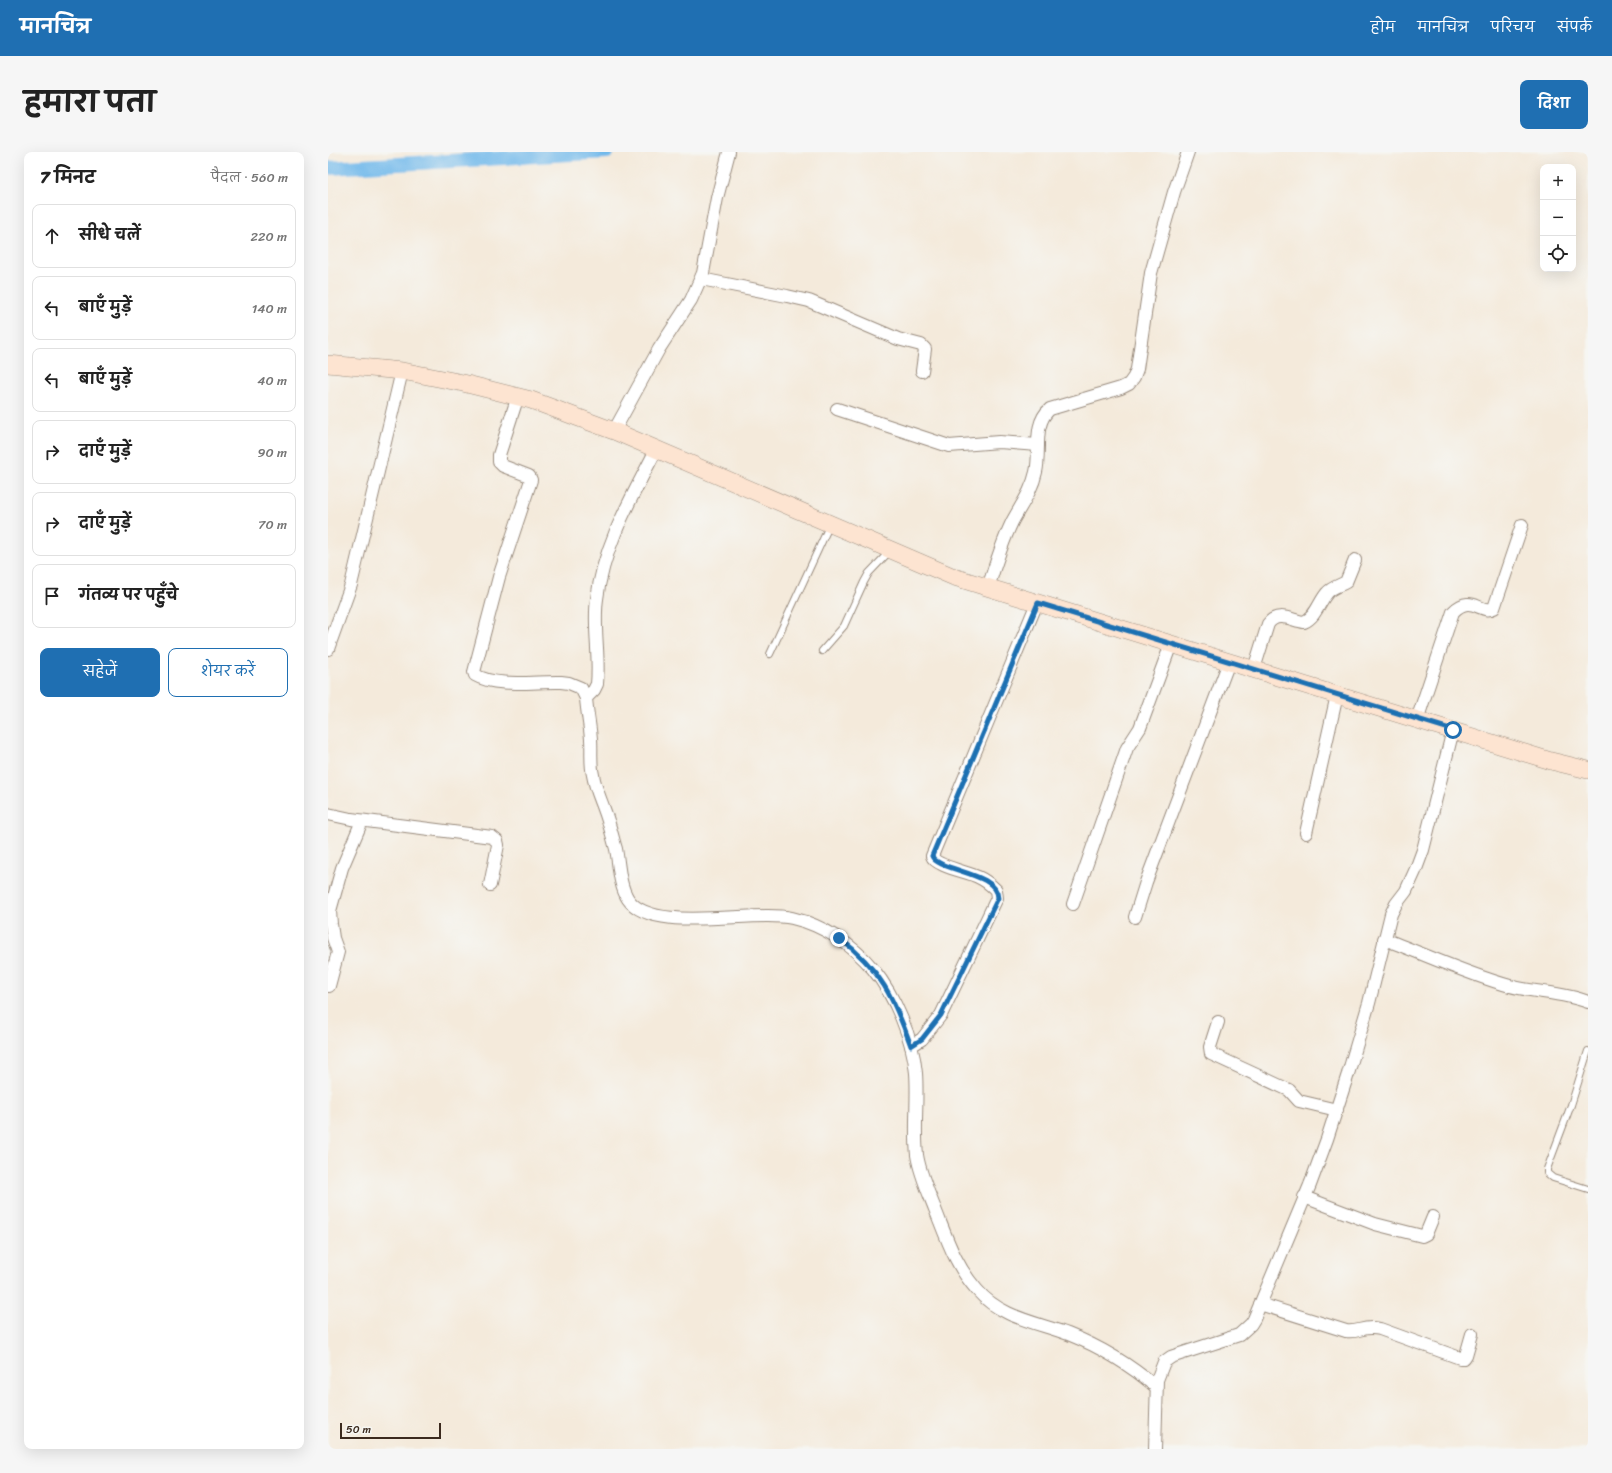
<!DOCTYPE html>
<html lang="hi">
<meta charset="utf-8">
<style>
:root{--surface:#fff;--page:#f6f6f6;--text:#222;--muted:#767676;--line:#e0e0e0;--accent:#1f6fb2}
body{margin:0;font-family:Sriracha,"Playpen Sans Deva",sans-serif;background:var(--page);color:var(--text)}
.controls{position:absolute;right:12px;top:12px;display:grid;overflow:hidden;border-radius:8px;box-shadow:0 4px 16px #0002}
.controls button{width:36px;height:36px;display:grid;place-items:center;padding:0;border:0;border-bottom:1px solid var(--line);background:var(--surface);color:var(--text);font:20px sans-serif}
.scale{position:absolute;left:12px;bottom:10px;width:101px;box-sizing:border-box;padding-left:4px;border:2px solid #3b2a1e;border-top:0;font-size:11px;line-height:14px;white-space:nowrap;color:#3b2a1e;-webkit-text-stroke:3px #f6f6f2;paint-order:stroke}
.stop{position:absolute;width:12px;height:12px;margin:-9px;border:3px solid #1f6fb2;border-radius:50%;background:#fff}
.stop.end{background:#1f6fb2;border-color:#fff;box-shadow:0 1px 4px #0008}
.list{margin:0;padding:0;list-style:none}
h2{display:flex;justify-content:space-between;align-items:center;height:52px;margin:0;padding:0 16px;font-size:17px}
h2 small{font-size:13px;font-weight:400;color:var(--muted)}
.list li{display:grid;grid-template-columns:26px 1fr auto;gap:12px;align-items:center;box-sizing:border-box;height:64px;margin:0 8px 8px;padding:0 8px;border:1px solid var(--line);border-radius:8px}
.list b{display:block;font-size:15px;white-space:nowrap}
.list em{font-size:13px;font-style:normal;color:var(--muted)}
.actions{display:flex;gap:8px;padding:12px 16px}
.actions a{flex:1;padding:9px 0;border:1px solid var(--accent);border-radius:8px;text-align:center;font-size:14px;color:var(--accent)}
.actions .main{background:var(--accent);color:#fff}
.icon{flex:none;width:22px;height:22px;fill:none;stroke:currentColor;stroke-width:2;stroke-linecap:round;stroke-linejoin:round}
.map{position:relative;flex:none;width:1260px;height:1297px;overflow:hidden;border-radius:8px}
header{display:flex;align-items:center;gap:24px;box-sizing:border-box;height:56px;padding:0 20px;background:var(--accent);color:#fff}
header strong{font-size:19px}
nav{display:flex;gap:22px;margin-inline-start:auto;font-size:14px}
.intro{display:flex;align-items:center;justify-content:space-between;box-sizing:border-box;height:96px;padding:0 24px}
h1{margin:0;font-size:28px}
.button{padding:10px 18px;border-radius:8px;background:var(--accent);color:#fff;font-size:14px;font-weight:700}
main{display:flex;gap:24px;padding:0 24px}
aside{flex:1;background:var(--surface);border-radius:8px;box-shadow:0 4px 16px #0002}
.map>svg:first-child{display:block}
.lines{fill:none;stroke-linecap:round;stroke-linejoin:round}
.canal{stroke:#73baeb;stroke-width:14}
.lane-casing{stroke:#988a7c;stroke-width:8}
.street-casing{stroke:#988a7c;stroke-width:14}
.secondary-casing{stroke:#988a7c;stroke-width:18}
.lane{stroke:#fff;stroke-width:6}
.street{stroke:#fff;stroke-width:12}
.secondary{stroke:#fde4d1;stroke-width:17}
.route{stroke:#1f6fb2;stroke-width:5}
</style>
<header>
<strong>मानचित्र</strong>
<nav><a>होम</a><a>मानचित्र</a><a>परिचय</a><a>संपर्क</a></nav>
</header>
<div class="intro"><h1>हमारा पता</h1><a class="button">दिशा</a></div>
<main>
<aside>
<h2>7 मिनट<small>पैदल · 560 m</small></h2>
<ul class="list">
<li><svg class="icon" aria-label="ahead" viewBox="0 0 24 24"><path d="M12 20V5M6 11l6-6 6 6"/></svg><div><b>सीधे चलें</b></div><em>220 m</em></li>
<li><svg class="icon" aria-label="left" viewBox="0 0 24 24"><path d="M17 20v-9H6M10 6l-5 5 5 5"/></svg><div><b>बाएँ मुड़ें</b></div><em>140 m</em></li>
<li><svg class="icon" aria-label="left" viewBox="0 0 24 24"><path d="M17 20v-9H6M10 6l-5 5 5 5"/></svg><div><b>बाएँ मुड़ें</b></div><em>40 m</em></li>
<li><svg class="icon" aria-label="right" viewBox="0 0 24 24"><path d="M7 20v-9h11M14 6l5 5-5 5"/></svg><div><b>दाएँ मुड़ें</b></div><em>90 m</em></li>
<li><svg class="icon" aria-label="right" viewBox="0 0 24 24"><path d="M7 20v-9h11M14 6l5 5-5 5"/></svg><div><b>दाएँ मुड़ें</b></div><em>70 m</em></li>
<li><svg class="icon" aria-label="arrive" viewBox="0 0 24 24"><path d="M6 21V4h12l-3 4 3 4H6"/></svg><div><b>गंतव्य पर पहुँचे</b></div></li>
</ul>
<div class="actions"><a class="main">सहेजें</a><a>शेयर करें</a></div>
</aside>
<div class="map">
<svg width="1260" height="1297" viewBox="0 0 1260 1297">
<rect width="100%" height="100%" fill="#f6f6f2"/>
<filter id="ink" filterUnits="userSpaceOnUse"><feTurbulence type="fractalNoise" baseFrequency=".025" numOctaves="2"/><feDisplacementMap in="SourceGraphic" scale="8" xChannelSelector="R" yChannelSelector="G"/><feConvolveMatrix kernelMatrix="1 2 1 2 8 2 1 2 1" color-interpolation-filters="sRGB"/></filter>
<filter id="wash" filterUnits="userSpaceOnUse"><feTurbulence type="fractalNoise" baseFrequency=".012" numOctaves="4" result="noise"/><feDisplacementMap in="SourceGraphic" scale="16" xChannelSelector="R" yChannelSelector="G"/><feGaussianBlur stdDeviation="0.9" result="paint"/><feColorMatrix in="noise" values="0 0 0 0 0 0 0 0 0 0 0 0 0 0 0 0 0 1.4 0 .05"/><feComposite in="paint" operator="in"/></filter>
<g filter="url(#wash)">
<rect width="100%" height="100%" fill="#f4eadb"/>
<g class="lines">
<!-- canal -->
<path class="canal" d="M 0,16 L 279,0"/>
</g>
</g>
<g filter="url(#ink)">
<g class="lines">
<defs>
<g id="lane">
<path d="M 494,499 L 516,474 L 536,430 L 541,421 L 562,399"/>
<path d="M 442,502 L 502,372"/>
<path d="M 1260,899 L 1243,953 L 1219,1017 L 1219,1021 L 1225,1026 L 1260,1037"/>
</g>
<g id="street">
<path d="M 373,127 L 459,144 L 481,149 L 570,187 L 593,193 L 597,197 L 594,219"/>
<path d="M 190,244 L 171,303 L 171,310 L 175,314 L 201,324 L 203,328 L 171,425 L 146,520 L 147,523 C 169,536 208,529 233,530 L 241,531 L 253,536 L 258,546"/>
<path d="M 509,257 L 621,294 L 671,290 L 710,293"/>
<path d="M 286,279 L 331,197 L 363,148 L 375,121 L 389,46 L 401,0"/>
<path d="M 328,298 C 304,345 275,394 269,447 C 265,475 272,504 269,532 L 266,538 L 258,546 C 259,560 262,574 263,587 C 264,599 262,611 265,623 C 267,635 272,646 276,657 C 281,670 284,683 288,697 C 291,712 291,733 300,747 C 324,783 425,757 464,766 C 495,773 525,793 545,817 C 567,844 585,887 588,921 C 590,948 586,976 589,1003 C 592,1022 600,1039 607,1057 C 619,1087 627,1113 649,1138 C 673,1166 708,1170 740,1182 C 773,1195 801,1212 828,1235"/>
<path d="M 660,436 C 667,413 674,391 684,370 C 693,353 704,339 708,320 C 713,300 704,272 722,257 L 793,236 L 801,232 L 806,225 L 809,217 L 823,121 L 846,40 L 860,0"/>
<path d="M 0,497 L 23,433 L 74,219"/>
<path d="M 926,517 L 940,472 C 949,459 963,468 976,470 C 988,465 991,450 999,441 C 1004,435 1011,434 1018,430 L 1027,408"/>
<path d="M 1089,568 L 1125,460 C 1144,441 1152,463 1166,456 L 1194,373"/>
<path d="M 0,662 L 23,667 L 164,685 L 169,689 L 170,693 L 162,733"/>
<path d="M 978,681 L 1009,543"/>
<path d="M 745,752 L 799,596 L 812,576 L 843,492"/>
<path d="M 0,760 L 2,759 L 14,716 L 34,669"/>
<path d="M 807,765 L 818,730 L 901,510"/>
<path d="M 1056,787 C 1096,802 1141,823 1182,834 C 1208,841 1235,840 1260,850"/>
<path d="M 1,834 L 10,800 L 5,786 L 3,772 L 2,759"/>
<path d="M 890,870 L 882,895 L 883,902 L 961,938 L 971,949 L 1009,958"/>
<path d="M 583,894 L 594,887 L 613,863 L 669,746 L 668,738 C 663,733 657,728 650,725 C 640,720 607,714 604,704 L 709,451"/>
<path d="M 976,1045 L 1047,1072 L 1094,1084 L 1098,1082 L 1105,1065"/>
<path d="M 932,1152 L 1018,1179 C 1032,1181 1035,1173 1052,1177 L 1132,1206 L 1136,1206 L 1138,1203 L 1144,1182"/>
<path d="M 827,1297 L 829,1228 L 836,1210 L 843,1205 L 852,1202 L 911,1183 L 923,1172 L 926,1167 L 982,1033 L 999,987 L 1020,922 L 1041,851 L 1063,762 L 1068,752 L 1078,739 L 1088,717 L 1095,698 L 1125,578"/>
</g>
<path id="secondary" d="M 0,212 L 74,219 L 135,231 L 203,248 L 286,279 L 626,425 L 1223,609 L 1260,618"/>
</defs>
<!-- lane casing -->
<use href="#lane" class="lane-casing"/>
<!-- street casing -->
<use href="#street" class="street-casing"/>
<!-- secondary casing -->
<use href="#secondary" class="secondary-casing"/>
<!-- lane -->
<use href="#lane" class="lane"/>
<!-- street -->
<use href="#street" class="street"/>
<!-- secondary -->
<use href="#secondary" class="secondary"/>
</g>
</g>
<g class="lines" filter="url(#ink)">
<!-- route -->
<path class="route" d="M 511,786 C 553,817 566,847 583,894 L 594,887 L 613,863 L 670,746 C 670,720 609,719 604,704 L 710,451 L 1125,578"/>
</g>
</svg>
<div class="controls">
<button>+</button>
<button>−</button>
<button><svg class="icon" aria-label="locate" viewBox="0 0 24 24"><circle cx="12" cy="12" r="6"/><path d="M12 2v4M12 18v4M2 12h4M18 12h4"/></svg></button>
</div>
<div class="scale">50 m</div>
<div class="stop" style="left:1125px;top:578px"></div>
<div class="stop end" style="left:511px;top:786px"></div>
</div>
</main>
